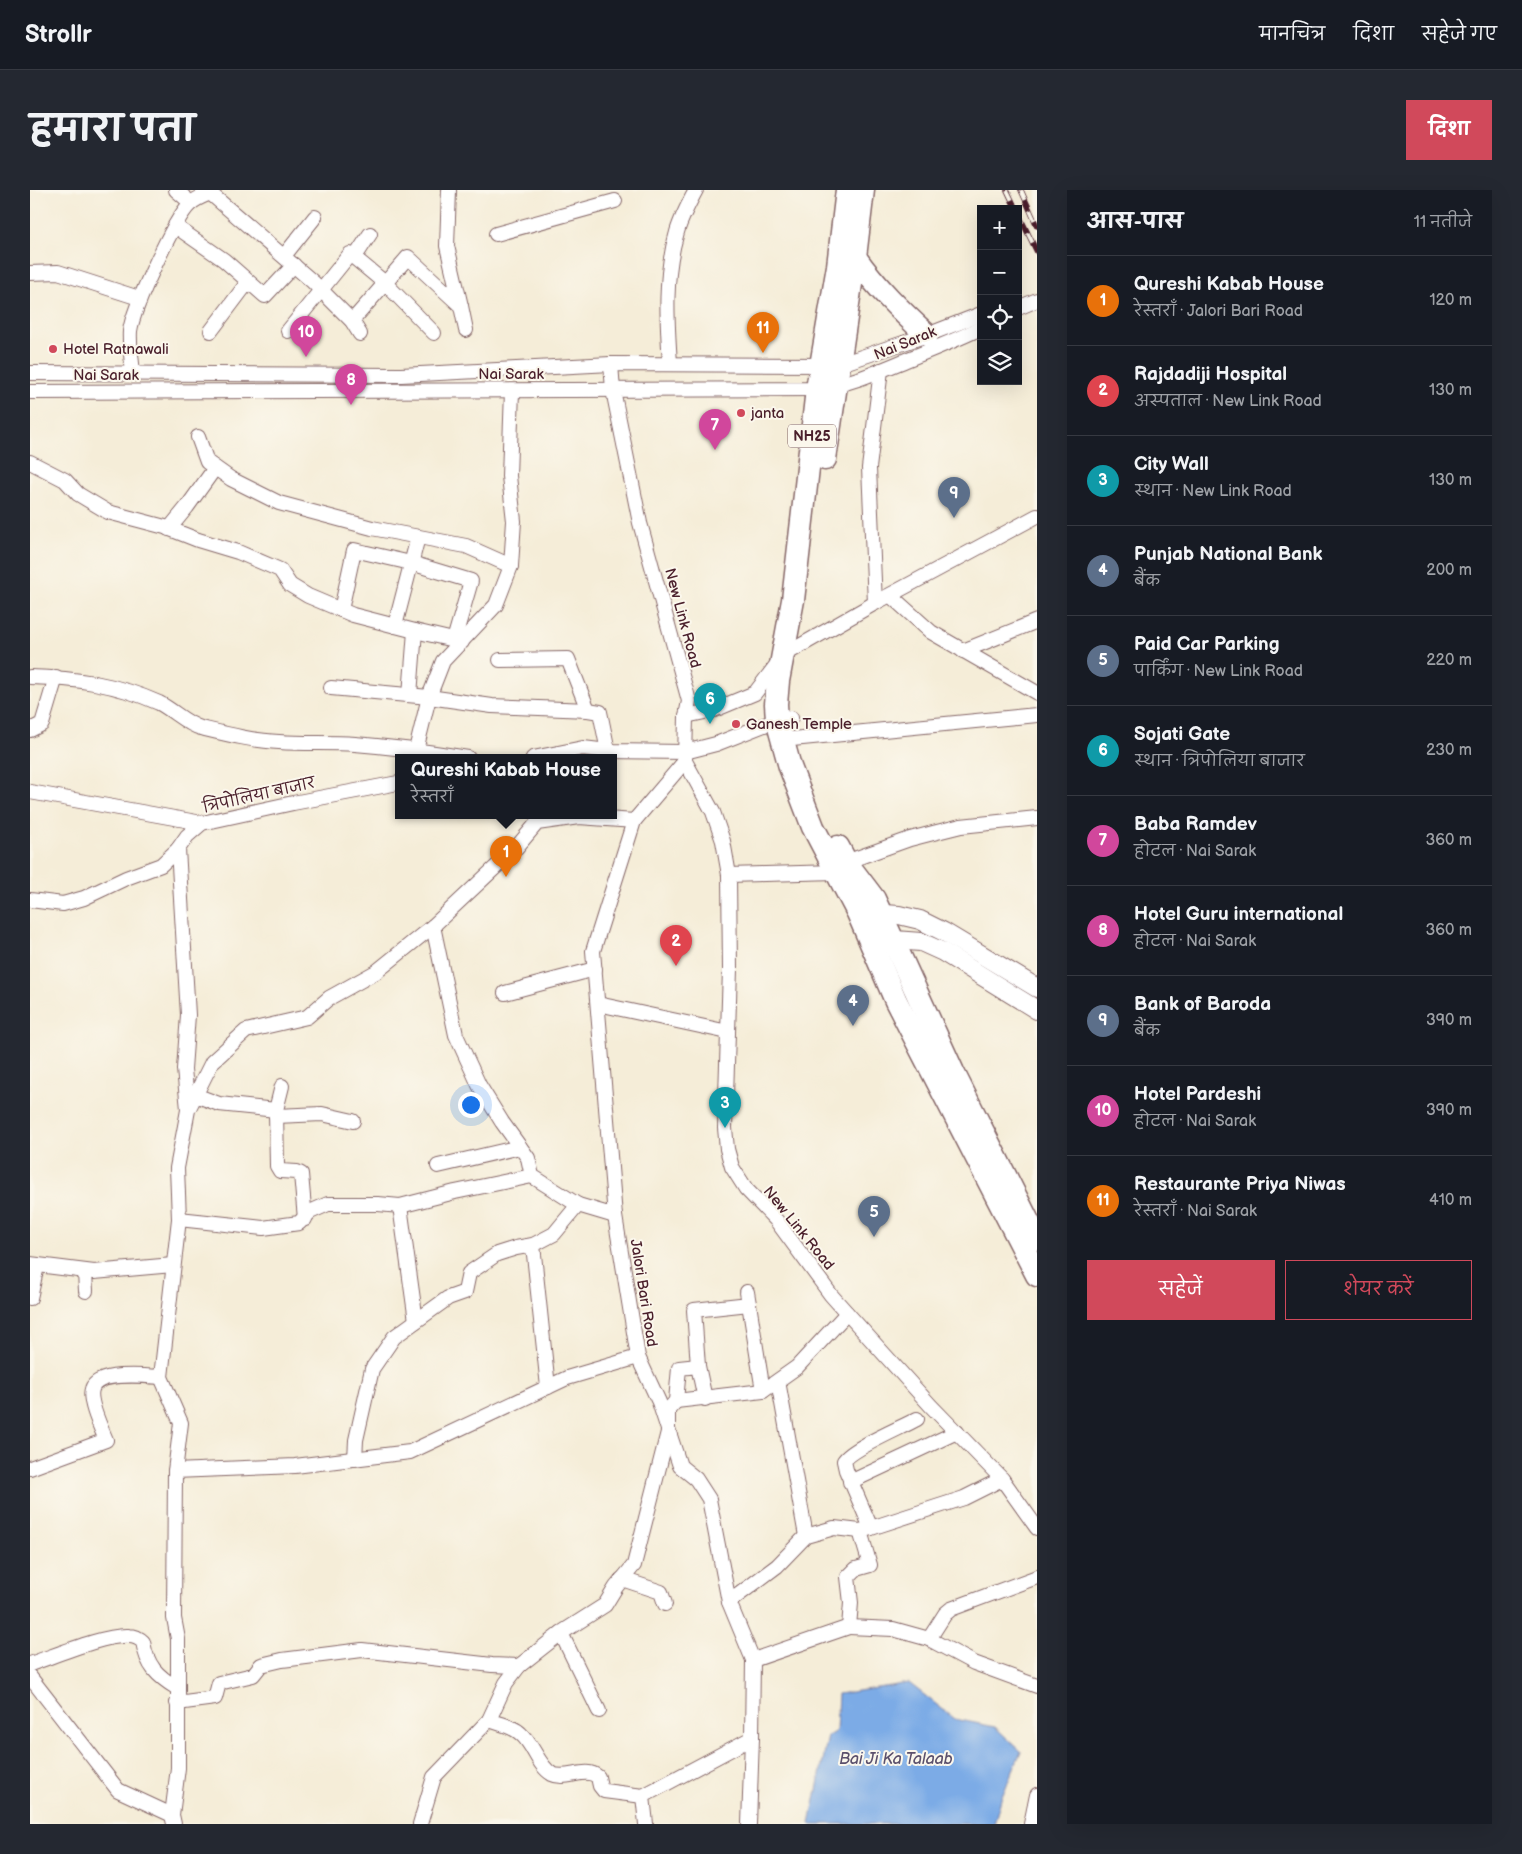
<!DOCTYPE html>
<html lang="hi">
<meta charset="utf-8">
<style>
:root{--surface:#171b24;--page:#242831;--text:#f1f3f6;--muted:#9ea1a6;--line:#363941;--accent:#d1495b}
body{margin:0;font-family:"Balsamiq Sans","Playpen Sans Deva",sans-serif;background:var(--page);color:var(--text)}
.controls{position:absolute;right:15px;top:15px;display:grid;overflow:hidden;border-radius:0px;box-shadow:0 5px 20px #0002}
.controls button{width:45px;height:45px;display:grid;place-items:center;padding:0;border:0;border-bottom:1px solid var(--line);background:var(--surface);color:var(--text);font:25px sans-serif}
.you{position:absolute;left:440px;top:914px;width:18px;height:18px;margin:-12px;border:4px solid #fff;border-radius:50%;background:#1a73e8;box-shadow:0 0 0 8px #1a73e833}
.badge{display:grid;place-items:center;width:32px;height:32px;border-radius:50%;background:var(--accent);color:#fff;font-size:16px;font-weight:700}
.pin{position:absolute;translate:-50% -41px;filter:drop-shadow(0 1px 2px #0008)}
.pin::after{content:'';position:absolute;top:26px;width:18px;height:15px;background:inherit;clip-path:polygon(0 0,100% 0,50% 100%)}
.popup{position:absolute;left:365px;top:564px;width:222px;height:65px;box-sizing:border-box;display:grid;place-content:center;border-radius:0px;background:var(--surface);filter:drop-shadow(0 1px 4px #0005);font-size:16px;white-space:nowrap;color:var(--muted)}
.popup b{font-size:19px;color:var(--text)}
.popup::after{content:'';position:absolute;left:50%;top:100%;margin-left:-10px;border:10px solid transparent;border-top-color:var(--surface)}
.list{margin:0;padding:0;list-style:none}
h2{display:flex;justify-content:space-between;align-items:center;height:65px;margin:0;padding:0 20px;font-size:21px}
h2 small{font-size:16px;font-weight:400;color:var(--muted)}
.list li{display:grid;grid-template-columns:32px 1fr auto;gap:15px;align-items:center;box-sizing:border-box;height:90px;padding:0 20px;border-top:1px solid var(--line)}
.list b{display:block;font-size:19px;white-space:nowrap}
.list p{margin:0;font-size:16px;white-space:nowrap;color:var(--muted)}
.list em{font-size:16px;font-style:normal;color:var(--muted)}
.actions{display:flex;gap:10px;padding:15px 20px}
.actions a{flex:1;padding:11px 0;border:1px solid var(--accent);border-radius:0px;text-align:center;font-size:18px;color:var(--accent)}
.actions .main{background:var(--accent);color:#fff}
.icon{flex:none;width:28px;height:28px;fill:none;stroke:currentColor;stroke-width:2;stroke-linecap:round;stroke-linejoin:round}
.map{position:relative;flex:none;width:1007px;height:1634px;overflow:hidden;border-radius:0px}
header{display:flex;align-items:center;gap:30px;box-sizing:border-box;height:70px;padding:0 25px;background:var(--surface);border-bottom:1px solid var(--line)}
header strong{font-size:24px}
nav{display:flex;gap:28px;margin-inline-start:auto;font-size:18px}
.intro{display:flex;align-items:center;justify-content:space-between;box-sizing:border-box;height:120px;padding:0 30px}
h1{margin:0;font-size:35px}
.button{padding:12px 22px;border-radius:0px;background:var(--accent);color:#fff;font-size:18px;font-weight:700}
main{display:flex;gap:30px;padding:0 30px}
aside{flex:1;background:var(--surface);border-radius:0px;box-shadow:0 5px 20px #0002}
.map>svg:first-child{display:block}
.water{fill:#7babe6;stroke:#626588}
.lines{fill:none;stroke-linecap:round;stroke-linejoin:round}
.minor-casing{stroke:#866768;stroke-width:16}
.tertiary-casing{stroke:#866768;stroke-width:20}
.primary-casing{stroke:#866768;stroke-width:25}
.minor{stroke:#fff;stroke-width:14}
.tertiary{stroke:#fff;stroke-width:18}
.primary{stroke:#fff;stroke-width:22}
.rail-casing{stroke:#4a1f2b;stroke-width:5.5}
.rail{stroke:#fbf7ec;stroke-width:4;stroke-dasharray:11;stroke-linecap:butt}
.poi-dot{fill:#d1495b;stroke:#fbf7ec;stroke-width:2}
.labels{text-anchor:middle;stroke-width:4;stroke-linejoin:round;paint-order:stroke}
.shield{fill:#fbf7ec;stroke:#7f6065;stroke-width:1}
.shield-label{font-size:14px;font-weight:bold;fill:#4a1f2b}
.street-label{font-size:15px;fill:#4a1f2b;stroke:#fbf7ec}
.poi-label{font-size:15px;fill:#4a1f2b;stroke:#fbf7ec;text-anchor:start}
.water-label{font-size:16px;font-style:italic;fill:#5b506c;stroke:#fbf7ec}
</style>
<header>
<strong>Strollr</strong>
<nav><a>मानचित्र</a><a>दिशा</a><a>सहेजे गए</a></nav>
</header>
<div class="intro"><h1>हमारा पता</h1><a class="button">दिशा</a></div>
<main>
<div class="map">
<svg width="1007" height="1634" viewBox="0 0 1007 1634">
<rect width="100%" height="100%" fill="#fbf7ec"/>
<filter id="ink" filterUnits="userSpaceOnUse"><feTurbulence type="fractalNoise" baseFrequency=".02" numOctaves="2"/><feDisplacementMap in="SourceGraphic" scale="10" xChannelSelector="R" yChannelSelector="G"/><feConvolveMatrix kernelMatrix="1 2 1 2 8 2 1 2 1" color-interpolation-filters="sRGB"/></filter>
<filter id="wash" filterUnits="userSpaceOnUse"><feTurbulence type="fractalNoise" baseFrequency=".0096" numOctaves="4" result="noise"/><feDisplacementMap in="SourceGraphic" scale="20" xChannelSelector="R" yChannelSelector="G"/><feGaussianBlur stdDeviation="1.12" result="paint"/><feColorMatrix in="noise" values="0 0 0 0 0 0 0 0 0 0 0 0 0 0 0 0 0 1.4 0 .05"/><feComposite in="paint" operator="in"/></filter>
<g filter="url(#wash)">
<rect width="100%" height="100%" fill="#f5edd8"/>
<!-- water -->
<path class="water" d="M 879,1493 L 925,1529 L 965,1537 L 991,1561 L 971,1609 L 964,1634 L 780,1634 L 798,1546 L 806,1541 L 808,1504 Z"/>
</g>
<g filter="url(#ink)">
<g class="lines">
<defs>
<g id="minor">
<path d="M 146,0 L 161,13"/>
<path d="M 419,0 L 417,56 L 431,116"/>
<path d="M 180,3 L 283,92 L 322,131 L 330,144"/>
<path d="M 145,36 L 194,70 L 235,106 L 264,75"/>
<path d="M 466,44 L 585,11"/>
<path d="M 254,66 L 285,27"/>
<path d="M 325,67 L 340,44"/>
<path d="M 0,83 L 28,82 L 109,108"/>
<path d="M 988,118 L 1007,110"/>
<path d="M 322,131 L 378,67 L 431,116 L 436,140"/>
<path d="M 181,141 L 218,92"/>
<path d="M 258,141 L 320,64 L 355,93 L 404,143"/>
<path d="M 640,173 C 637,130 634,85 647,42 C 651,28 659,13 666,0"/>
<path d="M 581,174 L 583,200 L 610,333 L 659,511 L 656,526 L 655,571 L 683,622 L 693,651 L 699,685 L 700,779 L 695,938 L 697,959 L 702,977 L 716,999 L 746,1030 L 801,1105 L 817,1123 L 901,1216 L 972,1289 L 1007,1338"/>
<path d="M 0,183 L 371,185 L 581,174 L 808,175 L 897,145 L 951,124"/>
<path d="M 103,183 C 102,170 99,155 100,141 C 103,119 144,29 160,14 C 165,9 173,6 180,3 L 182,0"/>
<path d="M 0,202 L 787,199 C 818,195 847,182 876,170 C 901,160 926,150 951,138"/>
<path d="M 168,247 L 177,272 L 201,289 L 249,313 L 342,338 L 436,356 L 481,376"/>
<path d="M 0,272 L 35,290 L 48,304 L 78,322 L 135,337 L 168,350 L 208,362 L 250,380 L 260,395 L 278,406 L 323,425 L 385,441 L 432,452"/>
<path d="M 139,339 L 157,317 L 185,278"/>
<path d="M 861,406 L 901,442 L 1007,503"/>
<path d="M 845,413 L 839,278 L 851,180"/>
<path d="M 311,420 L 324,360 L 381,373 L 441,391 L 424,450"/>
<path d="M 365,436 L 388,347"/>
<path d="M 933,461 L 1007,431"/>
<path d="M 470,470 L 538,469 L 558,520"/>
<path d="M 0,487 C 45,488 87,494 129,513 C 143,520 156,534 171,538 C 196,544 224,551 249,552 C 275,554 300,552 325,554 C 363,557 401,562 438,568"/>
<path d="M 301,498 L 399,507 L 462,516 L 558,520 L 570,522 L 578,561"/>
<path d="M 380,505 L 385,441"/>
<path d="M 656,526 L 684,520 L 725,503 L 754,465 L 845,413 L 1007,326"/>
<path d="M 0,540 L 12,534 L 26,487"/>
<path d="M 752,550 L 1007,525"/>
<path d="M 386,560 L 399,507 L 413,471 L 466,415 L 481,376 L 484,331 L 479,286 L 482,201"/>
<path d="M 503,568 L 553,558 L 578,561 L 655,562 L 686,554 L 747,530 L 761,528"/>
<path d="M 0,602 L 172,633"/>
<path d="M 148,659 L 158,825 L 154,879 L 158,919"/>
<path d="M 810,674 L 880,649 L 907,642 L 931,636 L 1007,628"/>
<path d="M 699,685 L 806,682"/>
<path d="M 0,710 L 33,714 L 54,708 L 96,688 L 131,675 L 148,659 L 157,646 L 172,633 L 263,613 L 368,593"/>
<path d="M 403,736 L 426,845 L 449,895 L 472,932 L 498,968 L 502,986 L 548,1015"/>
<path d="M 475,803 L 565,779"/>
<path d="M 568,814 L 698,842"/>
<path d="M 252,896 L 246,920 L 247,976 L 250,981 L 267,982 L 271,984 L 275,1029"/>
<path d="M 165,905 L 189,914 L 246,920"/>
<path d="M 246,926 L 292,924 L 323,931"/>
<path d="M 408,976 L 490,957"/>
<path d="M 370,1016 L 386,1131"/>
<path d="M 149,1029 L 233,1038 L 269,1033 L 280,1022 L 298,1014 L 348,1014 L 370,1016 L 425,1002 L 502,986"/>
<path d="M 503,1055 L 518,1197"/>
<path d="M 0,1074 L 64,1082 L 143,1075"/>
<path d="M 55,1082 L 56,1101"/>
<path d="M 0,1108 L 7,1076"/>
<path d="M 719,1114 L 733,1201"/>
<path d="M 668,1176 L 664,1120 L 719,1114 L 717,1102"/>
<path d="M 748,1191 L 776,1346"/>
<path d="M 646,1211 L 733,1201 L 767,1177 L 817,1123"/>
<path d="M 325,1269 L 326,1250 L 342,1179 L 364,1147 L 418,1108 L 435,1102 L 439,1083 L 467,1064 L 486,1058 L 503,1055 L 524,1044 L 548,1015 L 585,1026"/>
<path d="M 0,1278 L 76,1250 C 71,1238 58,1211 62,1199 C 67,1181 117,1186 131,1187"/>
<path d="M 145,1281 L 265,1276 L 380,1262 L 537,1188 L 608,1167"/>
<path d="M 820,1292 L 927,1242"/>
<path d="M 841,1338 L 816,1280 L 814,1271 C 822,1258 871,1238 887,1229"/>
<path d="M 592,1389 L 631,1402 L 635,1414"/>
<path d="M 699,1412 L 747,1376 L 776,1346 L 804,1338 L 830,1341 L 841,1338 L 934,1308 L 972,1289"/>
<path d="M 819,1437 L 863,1439 L 899,1449 L 944,1473 L 1007,1496"/>
<path d="M 531,1443 L 569,1521"/>
<path d="M 899,1449 L 915,1424 L 921,1419 L 1007,1387"/>
<path d="M 723,1470 L 819,1437 L 821,1413 L 818,1387 L 826,1379 L 840,1375 L 830,1341"/>
<path d="M 0,1474 C 24,1466 76,1444 99,1446 C 104,1446 109,1448 113,1452 C 117,1476 127,1486 147,1498"/>
<path d="M 0,1487 L 88,1600 L 142,1625"/>
<path d="M 147,1513 L 185,1508 L 189,1493 L 223,1485 L 231,1475 L 252,1470 L 332,1460 L 462,1475 L 489,1476"/>
<path d="M 459,1530 C 470,1534 483,1536 491,1544 C 504,1555 508,1576 522,1584 C 536,1591 556,1576 568,1587 L 570,1596 L 574,1601 L 613,1606"/>
<path d="M 144,1634 L 142,1625 L 148,1578 L 148,1449 L 144,1428 L 145,1281 L 151,1233 L 131,1187 L 149,1029 L 147,978 L 158,920 L 182,872 L 216,841 L 277,827 L 299,808 L 346,782 L 403,736 L 486,658 L 507,633 L 549,627 L 604,631"/>
<path d="M 390,1634 L 404,1587 L 459,1530 L 476,1493 L 489,1476 L 531,1443 L 575,1415 L 586,1397 L 604,1375 L 638,1242 L 638,1220 L 646,1211 L 649,1178 L 668,1176 L 675,1209"/>
<path d="M 616,1634 L 613,1606 L 722,1548 L 723,1470 L 699,1412 L 679,1309 L 666,1289 L 650,1276 L 629,1212 L 608,1167 L 585,1026 L 563,761 L 604,631 L 655,571"/>
<path d="M 719,1634 L 722,1548"/>
<path d="M 1001,1634 L 1007,1605"/>
</g>
<g id="tertiary">
<path d="M 841,723 L 869,725 L 890,730 L 914,742 L 1007,798"/>
<path d="M 851,749 L 891,752 L 913,762 L 1007,820"/>
</g>
<g id="primary">
<path d="M 817,0 L 808,76 L 787,199 L 763,410 L 748,491 L 746,514 L 747,530 L 760,577 L 783,637 L 828,723 L 866,811 L 1007,1085"/>
<path d="M 825,67 C 846,97 871,121 897,145"/>
<path d="M 795,269 L 825,67 L 833,0"/>
<path d="M 808,657 L 816,672 L 844,709 L 923,882 L 1007,1049"/>
</g>
</defs>
<!-- minor casing -->
<use href="#minor" class="minor-casing"/>
<!-- tertiary casing -->
<use href="#tertiary" class="tertiary-casing"/>
<!-- primary casing -->
<use href="#primary" class="primary-casing"/>
<!-- minor -->
<use href="#minor" class="minor"/>
<!-- tertiary -->
<use href="#tertiary" class="tertiary"/>
<!-- primary -->
<use href="#primary" class="primary"/>
<defs>
<g id="rail">
<path d="M 977,0 L 986,19"/>
<path d="M 991,0 L 1007,36"/>
<path d="M 988,23 L 1007,62"/>
</g>
</defs>
<!-- rail casing -->
<use href="#rail" class="rail-casing"/>
<!-- rail -->
<use href="#rail" class="rail"/>
</g>
</g>
<!-- markers -->
<g class="poi-dot">
<circle cx="23" cy="159" r="5"/>
<circle cx="711" cy="223" r="5"/>
<circle cx="706" cy="534" r="5"/>
</g>
<g class="labels">
<!-- shield labels -->
<rect class="shield" x="758" y="234.5" width="48" height="23" rx="4"/>
<g class="shield-label">
<text x="782" y="251">NH25</text>
</g>
<!-- street labels -->
<g class="street-label">
<text transform="translate(875 153) rotate(-22)" y="5">Nai Sarak</text>
<text x="481" y="189">Nai Sarak</text>
<text x="76" y="190">Nai Sarak</text>
<text transform="translate(653 428) rotate(75)" y="5">New Link Road</text>
<text transform="translate(229 605) rotate(-13)" y="5">त्रिपोलिया बाजार</text>
<text transform="translate(769 1038) rotate(51)" y="5">New Link Road</text>
<text transform="translate(614 1103) rotate(81)" y="5">Jalori Bari Road</text>
</g>
<!-- poi labels -->
<g class="poi-label">
<text x="33" y="164">Hotel Ratnawali</text>
<text x="721" y="228">janta</text>
<text x="716" y="539">Ganesh Temple</text>
</g>
<!-- water labels -->
<g class="water-label">
<text x="866" y="1574">Bai Ji Ka Talaab</text>
</g>
</g>
</svg>
<div class="controls">
<button>+</button>
<button>−</button>
<button><svg class="icon" aria-label="locate" viewBox="0 0 24 24"><circle cx="12" cy="12" r="6"/><path d="M12 2v4M12 18v4M2 12h4M18 12h4"/></svg></button>
<button><svg class="icon" aria-label="layers" viewBox="0 0 24 24"><path d="M12 4l9 5-9 5-9-5zM3 14l9 5 9-5"/></svg></button>
</div>
<div class="you"></div>
<div class="pin badge" style="left:476px;top:687px;background:#e8710a">1</div>
<div class="popup"><b>Qureshi Kabab House</b>रेस्तराँ</div>
<div class="pin badge" style="left:646px;top:776px;background:#e0444e">2</div>
<div class="pin badge" style="left:695px;top:938px;background:#0f9aa8">3</div>
<div class="pin badge" style="left:823px;top:836px;background:#5c6f8a">4</div>
<div class="pin badge" style="left:844px;top:1047px;background:#5c6f8a">5</div>
<div class="pin badge" style="left:680px;top:534px;background:#0f9aa8">6</div>
<div class="pin badge" style="left:685px;top:260px;background:#d1479c">7</div>
<div class="pin badge" style="left:321px;top:215px;background:#d1479c">8</div>
<div class="pin badge" style="left:924px;top:328px;background:#5c6f8a">9</div>
<div class="pin badge" style="left:276px;top:167px;background:#d1479c">10</div>
<div class="pin badge" style="left:733px;top:163px;background:#e8710a">11</div>
</div>
<aside>
<h2>आस-पास<small>11 नतीजे</small></h2>
<ul class="list">
<li><span class="badge" style="background:#e8710a">1</span><div><b>Qureshi Kabab House</b><p>रेस्तराँ · Jalori Bari Road</p></div><em>120 m</em></li>
<li><span class="badge" style="background:#e0444e">2</span><div><b>Rajdadiji Hospital</b><p>अस्पताल · New Link Road</p></div><em>130 m</em></li>
<li><span class="badge" style="background:#0f9aa8">3</span><div><b>City Wall</b><p>स्थान · New Link Road</p></div><em>130 m</em></li>
<li><span class="badge" style="background:#5c6f8a">4</span><div><b>Punjab National Bank</b><p>बैंक</p></div><em>200 m</em></li>
<li><span class="badge" style="background:#5c6f8a">5</span><div><b>Paid Car Parking</b><p>पार्किंग · New Link Road</p></div><em>220 m</em></li>
<li><span class="badge" style="background:#0f9aa8">6</span><div><b>Sojati Gate</b><p>स्थान · त्रिपोलिया बाजार</p></div><em>230 m</em></li>
<li><span class="badge" style="background:#d1479c">7</span><div><b>Baba Ramdev</b><p>होटल · Nai Sarak</p></div><em>360 m</em></li>
<li><span class="badge" style="background:#d1479c">8</span><div><b>Hotel Guru international</b><p>होटल · Nai Sarak</p></div><em>360 m</em></li>
<li><span class="badge" style="background:#5c6f8a">9</span><div><b>Bank of Baroda</b><p>बैंक</p></div><em>390 m</em></li>
<li><span class="badge" style="background:#d1479c">10</span><div><b>Hotel Pardeshi</b><p>होटल · Nai Sarak</p></div><em>390 m</em></li>
<li><span class="badge" style="background:#e8710a">11</span><div><b>Restaurante Priya Niwas</b><p>रेस्तराँ · Nai Sarak</p></div><em>410 m</em></li>
</ul>
<div class="actions"><a class="main">सहेजें</a><a>शेयर करें</a></div>
</aside>
</main>
